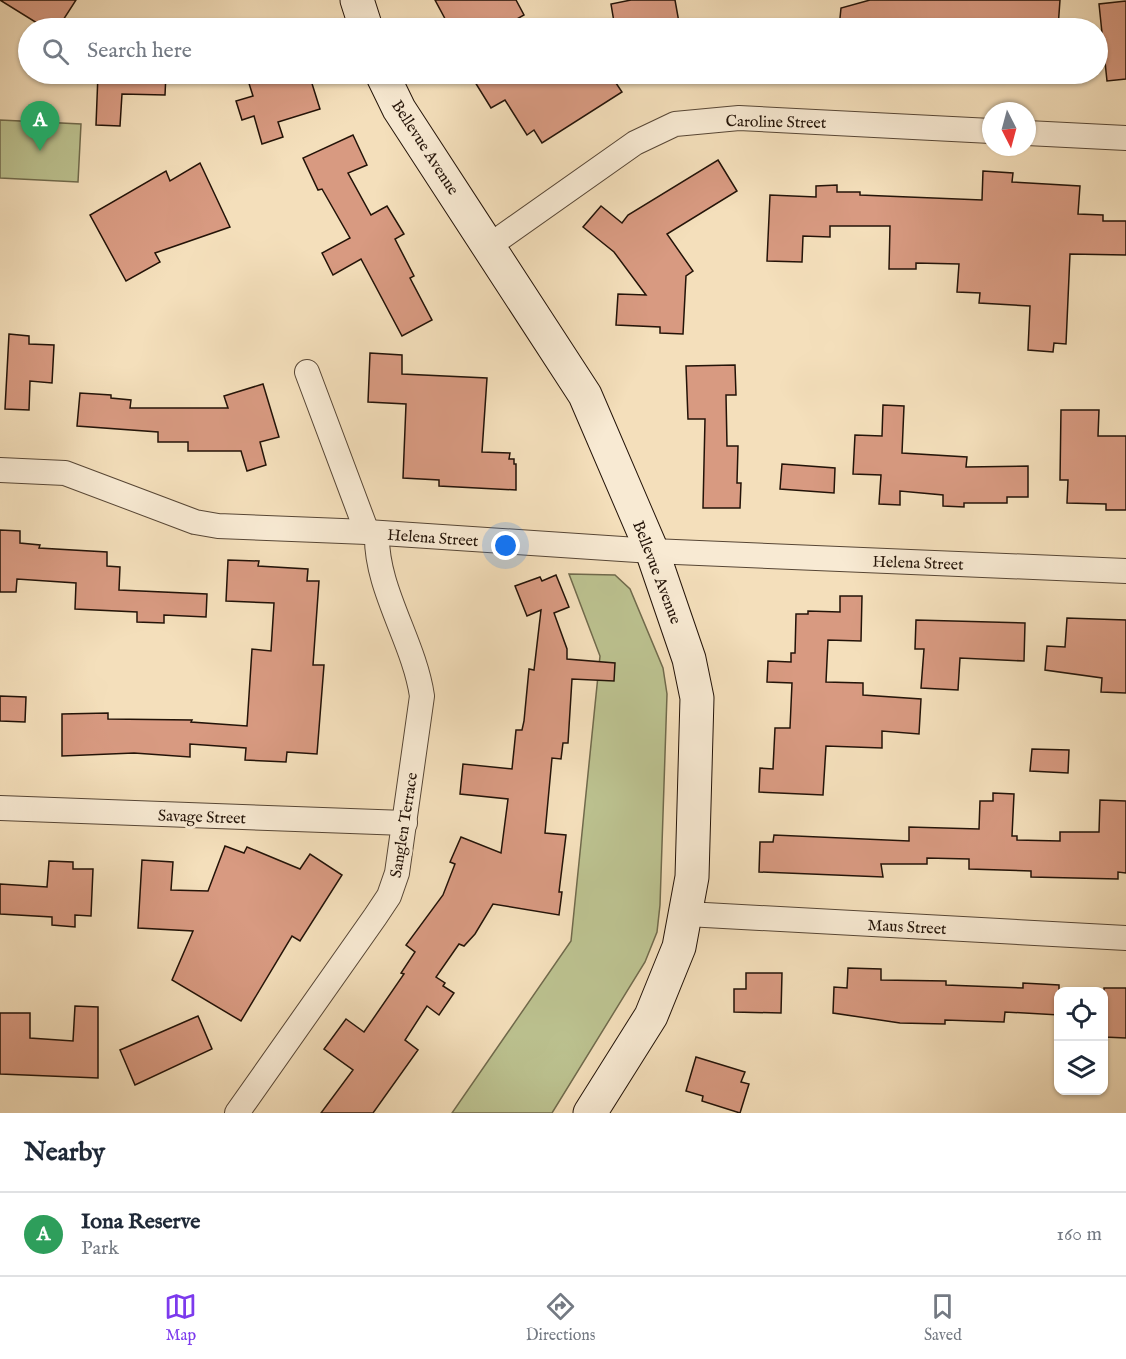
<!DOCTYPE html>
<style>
:root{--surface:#fff;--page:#f6f6f7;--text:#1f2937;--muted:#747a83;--line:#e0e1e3;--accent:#7c3aed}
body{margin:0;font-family:"IM FELL English",serif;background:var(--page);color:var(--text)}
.controls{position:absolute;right:18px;bottom:18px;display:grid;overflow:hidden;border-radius:12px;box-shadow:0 2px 4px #0004}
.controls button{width:54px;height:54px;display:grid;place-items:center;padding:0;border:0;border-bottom:2px solid var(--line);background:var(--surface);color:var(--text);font:30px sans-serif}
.compass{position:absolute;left:982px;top:102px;width:54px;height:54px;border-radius:50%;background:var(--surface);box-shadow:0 2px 4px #0004;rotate:174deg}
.you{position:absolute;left:506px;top:546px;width:21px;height:21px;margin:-15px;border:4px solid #fff;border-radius:50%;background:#1a73e8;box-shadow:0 0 0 9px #1a73e833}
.badge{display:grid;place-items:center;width:39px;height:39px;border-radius:50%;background:var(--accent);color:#fff;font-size:20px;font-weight:700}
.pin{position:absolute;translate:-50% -50px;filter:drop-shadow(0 2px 3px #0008)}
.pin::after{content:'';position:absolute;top:32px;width:21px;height:18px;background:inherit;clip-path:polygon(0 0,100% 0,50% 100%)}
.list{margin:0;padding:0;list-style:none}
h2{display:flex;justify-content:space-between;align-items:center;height:78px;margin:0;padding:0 24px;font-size:26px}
h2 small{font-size:20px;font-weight:400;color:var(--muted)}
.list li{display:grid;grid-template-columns:39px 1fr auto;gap:18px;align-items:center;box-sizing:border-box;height:84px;padding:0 24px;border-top:2px solid var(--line)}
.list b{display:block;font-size:22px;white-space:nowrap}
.list p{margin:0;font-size:20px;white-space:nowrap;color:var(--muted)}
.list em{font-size:20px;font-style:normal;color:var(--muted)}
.icon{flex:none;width:33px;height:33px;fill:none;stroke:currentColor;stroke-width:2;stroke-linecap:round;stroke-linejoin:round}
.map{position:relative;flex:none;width:1126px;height:1113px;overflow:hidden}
.search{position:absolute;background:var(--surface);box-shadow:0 2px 4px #0004;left:18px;right:18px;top:18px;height:66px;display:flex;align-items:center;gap:15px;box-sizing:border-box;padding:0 21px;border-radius:33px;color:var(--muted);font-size:22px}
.sheet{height:162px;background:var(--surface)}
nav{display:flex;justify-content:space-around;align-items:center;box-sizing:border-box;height:84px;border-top:2px solid var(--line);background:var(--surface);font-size:16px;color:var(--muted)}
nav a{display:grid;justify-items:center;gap:3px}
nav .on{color:var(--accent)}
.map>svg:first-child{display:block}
.green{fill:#bcc290;stroke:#706a4c;stroke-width:1.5}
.building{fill:#d89a81;stroke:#231308;stroke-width:1.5}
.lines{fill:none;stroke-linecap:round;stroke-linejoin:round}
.street-casing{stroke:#574635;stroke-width:26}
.secondary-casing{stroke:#231308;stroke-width:35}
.street{stroke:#f8ead3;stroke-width:24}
.secondary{stroke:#f8ead3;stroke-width:33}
.labels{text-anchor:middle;stroke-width:6;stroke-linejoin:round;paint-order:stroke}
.street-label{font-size:16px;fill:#231308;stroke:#f8ead3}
</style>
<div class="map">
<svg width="1126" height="1113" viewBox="0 0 1126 1113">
<rect width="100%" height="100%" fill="#f4dfbb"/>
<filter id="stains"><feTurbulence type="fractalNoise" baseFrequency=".00333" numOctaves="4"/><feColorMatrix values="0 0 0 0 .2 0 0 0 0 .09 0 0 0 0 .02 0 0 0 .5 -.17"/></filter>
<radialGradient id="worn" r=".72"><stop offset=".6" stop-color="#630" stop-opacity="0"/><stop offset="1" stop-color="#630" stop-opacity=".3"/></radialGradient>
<!-- green -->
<g class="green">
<path d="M 0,120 L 81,124 L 78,182 L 0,178 Z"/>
<path d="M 569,574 L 615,575 L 630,589 L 663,668 L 667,694 L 660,905 L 657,932 L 645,962 L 552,1113 L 452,1113 L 571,941 L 600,656 Z"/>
</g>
<!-- building -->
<g class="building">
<path d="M 0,0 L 76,0 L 58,28 L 45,28 Z"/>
<path d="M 435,0 L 516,0 L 524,15 L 501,28 L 450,28 Z"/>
<path d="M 631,0 L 675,0 L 680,28 L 615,28 L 611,4 Z"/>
<path d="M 870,0 L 1060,0 L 1058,28 L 985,28 L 985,24 L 941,22 L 940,28 L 839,28 L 841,8 Z"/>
<path d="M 1126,1 L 1126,79 L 1107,81 L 1099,4 Z"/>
<path d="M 98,74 L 166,74 L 165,95 L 122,94 L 120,126 L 96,125 Z"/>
<path d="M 246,74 L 309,74 L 320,109 L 278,122 L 283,137 L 262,144 L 254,116 L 242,120 L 236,101 L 253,96 Z"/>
<path d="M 470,74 L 610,74 L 622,92 L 542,143 L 534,130 L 527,135 L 505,100 L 491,108 Z"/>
<path d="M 353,135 L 367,165 L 348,173 L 371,215 L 387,206 L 404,234 L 395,239 L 414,276 L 410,278 L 432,320 L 402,336 L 361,259 L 333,275 L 322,253 L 350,238 L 322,189 L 318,190 L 303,158 Z"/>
<path d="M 718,160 L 737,191 L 667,234 L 693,271 L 686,276 L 683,334 L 660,333 L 660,327 L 616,325 L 618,294 L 646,295 L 614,252 L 583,227 L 601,206 L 622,223 L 628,215 Z"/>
<path d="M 200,163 L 230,227 L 155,253 L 160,262 L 126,281 L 90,215 L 166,171 L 170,181 Z"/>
<path d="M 983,171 L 1013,173 L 1012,182 L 1080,186 L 1078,214 L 1103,215 L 1103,221 L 1126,221 L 1126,255 L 1070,254 L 1066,344 L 1054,343 L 1053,352 L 1028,350 L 1030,306 L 979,303 L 980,293 L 957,292 L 959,264 L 916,263 L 916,269 L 889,269 L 890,226 L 830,226 L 830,237 L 803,236 L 802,262 L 767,261 L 770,195 L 816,197 L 816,186 L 837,185 L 837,192 L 860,192 L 860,195 L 982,200 Z"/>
<path d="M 9,334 L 29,336 L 29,344 L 54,345 L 52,383 L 30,381 L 29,410 L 5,409 Z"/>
<path d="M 370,353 L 402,355 L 402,374 L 487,378 L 482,452 L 510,453 L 509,459 L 514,459 L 514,464 L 516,464 L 516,490 L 439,486 L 439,480 L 403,478 L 406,404 L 368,402 Z"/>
<path d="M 735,365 L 736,395 L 726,395 L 727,446 L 738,446 L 737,483 L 741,483 L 740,508 L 703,508 L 705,419 L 688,419 L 686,366 Z"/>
<path d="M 263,384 L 279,437 L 260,442 L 266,465 L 247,471 L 241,451 L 188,451 L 188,442 L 158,442 L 158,432 L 77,426 L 80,393 L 111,395 L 111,398 L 131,400 L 130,408 L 228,408 L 224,396 Z"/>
<path d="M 883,405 L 904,406 L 902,453 L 967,457 L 966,467 L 1028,466 L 1028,497 L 1007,497 L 1007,503 L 964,503 L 964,507 L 943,506 L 943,495 L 900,491 L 900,505 L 879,504 L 881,475 L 853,474 L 855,435 L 882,436 Z"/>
<path d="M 1061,410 L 1099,410 L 1098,436 L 1126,436 L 1126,510 L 1106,510 L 1106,504 L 1067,503 L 1068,480 L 1060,480 Z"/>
<path d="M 782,464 L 835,468 L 834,493 L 780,489 Z"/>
<path d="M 0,530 L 20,531 L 20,543 L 40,545 L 39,548 L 107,552 L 107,566 L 120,567 L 119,590 L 207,594 L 206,617 L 164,615 L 164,623 L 137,622 L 137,612 L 75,609 L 76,583 L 17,579 L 16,592 L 0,592 Z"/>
<path d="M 228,560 L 259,561 L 258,566 L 308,569 L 307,581 L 319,581 L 313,665 L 324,665 L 317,754 L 287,752 L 286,762 L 245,760 L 246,748 L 190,744 L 190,757 L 134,753 L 62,756 L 62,714 L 108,713 L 108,719 L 192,720 L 191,722 L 247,726 L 252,649 L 271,651 L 274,603 L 226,601 Z"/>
<path d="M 556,575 L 569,607 L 554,613 L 567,649 L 567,659 L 615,663 L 614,681 L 572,679 L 568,743 L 563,743 L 561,759 L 552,758 L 545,833 L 566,835 L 559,892 L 562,892 L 559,915 L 493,904 L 475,934 L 464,946 L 459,944 L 436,977 L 445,983 L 443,986 L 454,993 L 439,1015 L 427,1006 L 405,1040 L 418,1050 L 373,1113 L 321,1113 L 353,1070 L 324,1049 L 346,1019 L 364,1032 L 404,974 L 401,973 L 415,952 L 406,945 L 443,895 L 455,864 L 450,862 L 461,837 L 501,853 L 508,799 L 460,794 L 463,764 L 512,769 L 516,730 L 522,730 L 524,721 L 529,669 L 534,670 L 541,610 L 527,616 L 515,586 L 540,577 L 542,581 Z"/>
<path d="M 840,596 L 862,596 L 861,641 L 828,640 L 826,682 L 863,683 L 863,695 L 921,699 L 919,734 L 882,731 L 882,748 L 826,746 L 823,795 L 759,792 L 760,768 L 773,769 L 775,728 L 790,728 L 792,683 L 767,682 L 768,661 L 791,662 L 791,653 L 795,653 L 796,614 L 808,614 L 808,611 L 840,612 Z"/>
<path d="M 1067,618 L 1126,620 L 1126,693 L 1101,692 L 1102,678 L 1045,670 L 1047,646 L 1065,647 Z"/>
<path d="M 916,620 L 1025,623 L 1024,661 L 960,658 L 958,690 L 921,688 L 924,649 L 915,649 Z"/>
<path d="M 0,696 L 26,697 L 25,722 L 0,721 Z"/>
<path d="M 1032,749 L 1069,750 L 1068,773 L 1030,771 Z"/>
<path d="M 993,793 L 1014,794 L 1012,836 L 1017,836 L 1017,840 L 1060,841 L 1060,832 L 1099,832 L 1100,800 L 1126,801 L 1126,873 L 1118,872 L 1118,879 L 1031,877 L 1031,871 L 969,869 L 969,859 L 927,858 L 927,864 L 881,864 L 883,877 L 759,872 L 760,842 L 773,842 L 774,835 L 909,841 L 909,827 L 979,829 L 980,801 L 993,801 Z"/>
<path d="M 225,846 L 244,853 L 247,847 L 300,869 L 310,854 L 342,875 L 300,941 L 292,936 L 241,1021 L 172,980 L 193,931 L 138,928 L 142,860 L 173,862 L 171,890 L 208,891 Z"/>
<path d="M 49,861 L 73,862 L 73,869 L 93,869 L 91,916 L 75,915 L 75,927 L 52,925 L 52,917 L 0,914 L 0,884 L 47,887 Z"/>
<path d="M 848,968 L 881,969 L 881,980 L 946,981 L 946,985 L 1023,988 L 1023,983 L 1059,985 L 1059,1015 L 1005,1012 L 1004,1022 L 945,1020 L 945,1024 L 900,1023 L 833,1013 L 834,987 L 847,988 Z"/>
<path d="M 746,973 L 782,973 L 781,1013 L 734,1012 L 734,989 L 746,989 Z"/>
<path d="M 1104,988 L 1126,988 L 1126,1038 L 1104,1037 Z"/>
<path d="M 75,1006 L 98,1007 L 98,1078 L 0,1074 L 0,1013 L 30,1013 L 30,1038 L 73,1041 Z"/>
<path d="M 198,1016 L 212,1049 L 135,1085 L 120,1050 Z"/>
<path d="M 696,1057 L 745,1072 L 741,1082 L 749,1084 L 740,1113 L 702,1101 L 703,1096 L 686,1091 Z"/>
</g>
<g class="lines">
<defs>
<g id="street">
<path d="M 1027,133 L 1126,138"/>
<path d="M 489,246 L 635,143 L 675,124 L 739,118 L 991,131"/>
<path d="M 307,372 L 367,532"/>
<path d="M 0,470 L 65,473 L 195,522 L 218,526 L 367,532 L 652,551 L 1126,571"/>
<path d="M 0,808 L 405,823"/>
<path d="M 687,914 L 1126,938"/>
<path d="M 237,1113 L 375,917 L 389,896 L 397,873 L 422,696 C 414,641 375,588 377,533"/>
</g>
<g id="secondary">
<path d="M 357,0 L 366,28"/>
<path d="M 382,74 L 399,109 L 585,395 L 652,551 L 689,659 L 697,698 L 692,877 L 679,947 L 651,1016 L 590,1113"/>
</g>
</defs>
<!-- street casing -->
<use href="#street" class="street-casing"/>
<!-- secondary casing -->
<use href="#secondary" class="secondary-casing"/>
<!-- street -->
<use href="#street" class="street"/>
<!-- secondary -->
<use href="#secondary" class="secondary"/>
</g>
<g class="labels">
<!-- street labels -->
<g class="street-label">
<text transform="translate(776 121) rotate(1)" y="6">Caroline Street</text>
<text transform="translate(426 147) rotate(57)" y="6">Bellevue Avenue</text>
<text transform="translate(433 537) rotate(4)" y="6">Helena Street</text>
<text transform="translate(918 562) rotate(2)" y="6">Helena Street</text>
<text transform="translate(658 572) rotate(69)" y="6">Bellevue Avenue</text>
<text transform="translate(202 816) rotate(2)" y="6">Savage Street</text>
<text transform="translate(403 825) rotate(-81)" y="6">Sanglen Terrace</text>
<text transform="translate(907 926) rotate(3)" y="6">Maus Street</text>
</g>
</g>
<rect width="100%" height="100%" filter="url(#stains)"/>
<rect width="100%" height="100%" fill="url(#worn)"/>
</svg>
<div class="controls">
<button><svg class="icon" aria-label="locate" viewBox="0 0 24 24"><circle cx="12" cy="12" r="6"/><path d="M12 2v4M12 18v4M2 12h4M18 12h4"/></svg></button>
<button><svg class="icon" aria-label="layers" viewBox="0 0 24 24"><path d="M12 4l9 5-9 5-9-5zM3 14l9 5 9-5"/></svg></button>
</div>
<svg class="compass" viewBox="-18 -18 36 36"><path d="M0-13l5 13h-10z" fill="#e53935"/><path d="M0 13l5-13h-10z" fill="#747a83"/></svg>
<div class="you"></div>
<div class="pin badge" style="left:40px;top:151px;background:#2e9e5b">A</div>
<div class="search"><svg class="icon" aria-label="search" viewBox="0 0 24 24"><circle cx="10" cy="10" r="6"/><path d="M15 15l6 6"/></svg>Search here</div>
</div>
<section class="sheet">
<h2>Nearby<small></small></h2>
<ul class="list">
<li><span class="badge" style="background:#2e9e5b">A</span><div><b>Iona Reserve</b><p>Park</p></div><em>160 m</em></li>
</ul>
</section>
<nav>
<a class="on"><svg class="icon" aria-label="map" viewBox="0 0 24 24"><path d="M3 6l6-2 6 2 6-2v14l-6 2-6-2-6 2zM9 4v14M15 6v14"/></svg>Map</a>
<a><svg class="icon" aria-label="directions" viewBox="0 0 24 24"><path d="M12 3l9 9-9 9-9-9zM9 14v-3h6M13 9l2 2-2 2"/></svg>Directions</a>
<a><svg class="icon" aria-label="saved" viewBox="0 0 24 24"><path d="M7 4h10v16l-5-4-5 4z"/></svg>Saved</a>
</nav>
